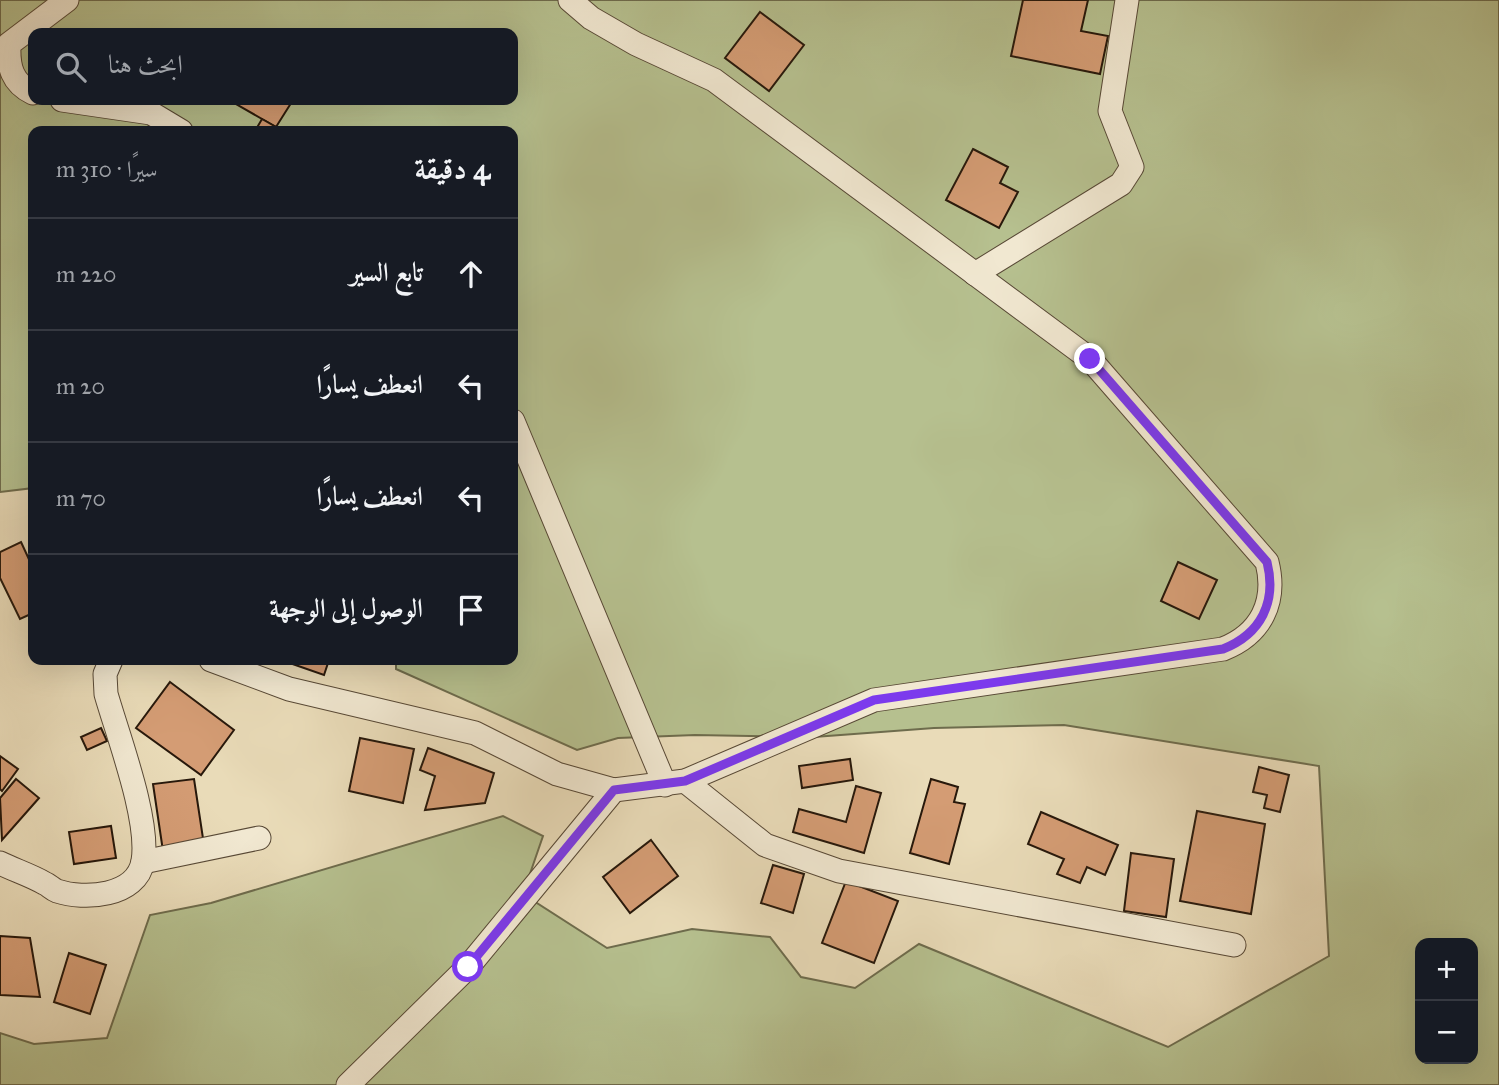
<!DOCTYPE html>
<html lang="ar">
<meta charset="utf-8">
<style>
:root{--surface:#171b24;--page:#242831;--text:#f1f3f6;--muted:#9ea1a6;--line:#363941}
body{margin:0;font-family:"IM FELL Great Primer",Amiri,serif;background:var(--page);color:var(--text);direction:rtl}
.controls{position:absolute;right:21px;bottom:21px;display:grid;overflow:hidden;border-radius:14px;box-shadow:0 7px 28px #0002}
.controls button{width:63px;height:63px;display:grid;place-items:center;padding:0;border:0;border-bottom:2px solid var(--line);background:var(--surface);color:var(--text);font:35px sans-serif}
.stop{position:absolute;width:21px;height:21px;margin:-16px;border:5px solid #7c3aed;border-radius:50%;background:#fff}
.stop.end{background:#7c3aed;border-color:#fff;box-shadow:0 2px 7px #0008}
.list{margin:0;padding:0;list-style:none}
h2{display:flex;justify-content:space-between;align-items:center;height:91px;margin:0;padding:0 28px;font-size:30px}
h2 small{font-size:23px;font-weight:400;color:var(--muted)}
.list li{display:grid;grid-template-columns:46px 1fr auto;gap:21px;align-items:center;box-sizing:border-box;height:112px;padding:0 28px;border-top:2px solid var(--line)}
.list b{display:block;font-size:26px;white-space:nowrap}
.list em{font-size:23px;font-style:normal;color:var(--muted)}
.icon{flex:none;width:38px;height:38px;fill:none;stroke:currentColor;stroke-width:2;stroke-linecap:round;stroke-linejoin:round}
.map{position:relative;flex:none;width:1499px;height:1085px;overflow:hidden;direction:ltr}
.search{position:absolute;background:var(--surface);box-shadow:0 7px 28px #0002;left:28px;top:28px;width:490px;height:77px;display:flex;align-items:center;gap:18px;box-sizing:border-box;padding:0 24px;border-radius:14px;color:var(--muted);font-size:26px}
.panel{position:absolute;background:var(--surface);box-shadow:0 7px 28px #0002;left:28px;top:126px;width:490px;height:539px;border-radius:14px;direction:rtl}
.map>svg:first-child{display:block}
.green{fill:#b6c08f;stroke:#6e6c4d;stroke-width:2;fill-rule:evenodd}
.building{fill:#d49c74;stroke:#27180b;stroke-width:2}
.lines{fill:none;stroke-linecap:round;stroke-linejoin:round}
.minor-casing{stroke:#584936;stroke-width:25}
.minor{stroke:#f1e8d1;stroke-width:23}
.route{stroke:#7c3aed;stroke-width:9}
</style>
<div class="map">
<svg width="1499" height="1085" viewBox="0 0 1499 1085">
<rect width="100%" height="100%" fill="#e9dbb8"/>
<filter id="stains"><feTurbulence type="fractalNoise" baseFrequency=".00286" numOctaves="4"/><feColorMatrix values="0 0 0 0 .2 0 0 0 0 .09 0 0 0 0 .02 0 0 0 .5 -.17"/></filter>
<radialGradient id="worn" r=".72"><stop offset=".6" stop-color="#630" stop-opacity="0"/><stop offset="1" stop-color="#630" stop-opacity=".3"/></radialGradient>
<!-- green -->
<path class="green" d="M 0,0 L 1499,0 L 1499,1085 L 0,1085 L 0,1033 L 34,1044 L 107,1038 L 150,915 L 211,903 L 503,816 L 543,836 L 523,894 L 607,948 L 692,929 L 770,937 L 801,977 L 855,988 L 919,944 L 1168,1047 L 1329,956 L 1319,766 L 1064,725 L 934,728 L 814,737 L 695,735 L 618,738 L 577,750 L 396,669 L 396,660 L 513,660 L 513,131 L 33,131 L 33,488 L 0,492 ZM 33,33 L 513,33 L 513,100 L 33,100 ZM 1420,943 L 1473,943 L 1473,1059 L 1420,1059 Z"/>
<!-- building -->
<g class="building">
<path d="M 1023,0 L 1088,0 L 1081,31 L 1108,36 L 1100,74 L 1011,56 Z"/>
<path d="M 760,12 L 804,45 L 769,91 L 725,58 Z"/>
<path d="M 229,100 L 293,100 L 276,127 Z"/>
<path d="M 262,119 L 276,127 L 274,131 L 255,131 Z"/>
<path d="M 973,149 L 1008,167 L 1000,183 L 1018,192 L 999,228 L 946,200 Z"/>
<path d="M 21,542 L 33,568 L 33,613 L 20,619 L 0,578 L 0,552 Z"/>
<path d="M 1178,562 L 1217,580 L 1199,619 L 1161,601 Z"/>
<path d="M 281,660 L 329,660 L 324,675 Z"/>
<path d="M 170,682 L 234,730 L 201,775 L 136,728 Z"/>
<path d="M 101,728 L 107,741 L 87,750 L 81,737 Z"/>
<path d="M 360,738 L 414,749 L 403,803 L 349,791 Z"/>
<path d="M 428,748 L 494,773 L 485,803 L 425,810 L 435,776 L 420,770 Z"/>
<path d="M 0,756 L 18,769 L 2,791 L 0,789 Z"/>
<path d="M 850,759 L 853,780 L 802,788 L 799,766 Z"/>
<path d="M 1259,767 L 1289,775 L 1280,812 L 1264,808 L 1267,795 L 1253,792 Z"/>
<path d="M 16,779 L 39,798 L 2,840 L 0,798 Z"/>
<path d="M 194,779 L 204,845 L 163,851 L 153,784 Z"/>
<path d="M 931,779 L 958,787 L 954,802 L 965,804 L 949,864 L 910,853 Z"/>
<path d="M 856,786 L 881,793 L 864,853 L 793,832 L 799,809 L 846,822 Z"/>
<path d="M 1197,811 L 1265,824 L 1251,914 L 1180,901 Z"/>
<path d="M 1041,812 L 1118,845 L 1105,875 L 1087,867 L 1080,883 L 1057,874 L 1064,859 L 1028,844 Z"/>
<path d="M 111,826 L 116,858 L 74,864 L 69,832 Z"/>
<path d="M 651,840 L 678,876 L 630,913 L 603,877 Z"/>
<path d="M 1131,853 L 1174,859 L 1166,917 L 1124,911 Z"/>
<path d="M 773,865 L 804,874 L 793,913 L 761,903 Z"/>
<path d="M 846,881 L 898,901 L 874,963 L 822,943 Z"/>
<path d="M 0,936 L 30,938 L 40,997 L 0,995 Z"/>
<path d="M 69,953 L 106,965 L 90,1014 L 54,1002 Z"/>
</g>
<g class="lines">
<defs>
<g id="minor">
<path d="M 33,93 C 12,83 8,67 9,44 L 67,0"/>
<path d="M 62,100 L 151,113 L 181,131"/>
<path d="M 975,274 L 1121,184 L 1132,167 L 1110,111 L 1127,0"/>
<path d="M 513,421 L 665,785"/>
<path d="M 211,660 L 289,689 L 475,733 L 557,774 L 614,790 L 685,781 L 874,700 L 1223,649 C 1261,634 1277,602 1267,562 L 1090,359 L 714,80 L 636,44 L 591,18 L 570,0"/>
<path d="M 685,781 L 765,845 L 839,871 L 1234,945"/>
<path d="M 143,862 L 259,838"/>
<path d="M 0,863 C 14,870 30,875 44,883 C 49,885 52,889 57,891 C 84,900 137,897 143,861 C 150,820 118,736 106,694 L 105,674 L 111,660"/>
<path d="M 348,1085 L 468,967 L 614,790"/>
</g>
</defs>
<!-- minor casing -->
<use href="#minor" class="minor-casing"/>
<!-- minor -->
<use href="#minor" class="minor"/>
</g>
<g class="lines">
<!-- route -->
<path class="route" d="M 468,967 L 614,790 L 685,781 L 874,700 L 1223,649 C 1261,634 1277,602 1267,562 L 1090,359"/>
</g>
<rect width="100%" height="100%" filter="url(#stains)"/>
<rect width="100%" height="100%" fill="url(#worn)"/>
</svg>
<div class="controls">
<button>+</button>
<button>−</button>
</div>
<div class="stop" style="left:468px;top:967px"></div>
<div class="stop end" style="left:1090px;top:359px"></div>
<div class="search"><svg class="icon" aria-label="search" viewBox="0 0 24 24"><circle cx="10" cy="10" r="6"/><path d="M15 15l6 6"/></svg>ابحث هنا</div>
<section class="panel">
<h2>4 دقيقة<small>سيرًا · 310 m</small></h2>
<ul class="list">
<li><svg class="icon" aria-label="ahead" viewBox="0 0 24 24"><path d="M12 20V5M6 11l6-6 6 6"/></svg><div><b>تابع السير</b></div><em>220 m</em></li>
<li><svg class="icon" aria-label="left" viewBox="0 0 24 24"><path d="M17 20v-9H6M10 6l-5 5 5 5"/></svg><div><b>انعطف يسارًا</b></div><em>20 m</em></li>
<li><svg class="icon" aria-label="left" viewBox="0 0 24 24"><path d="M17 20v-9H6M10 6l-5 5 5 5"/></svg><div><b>انعطف يسارًا</b></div><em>70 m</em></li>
<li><svg class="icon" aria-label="arrive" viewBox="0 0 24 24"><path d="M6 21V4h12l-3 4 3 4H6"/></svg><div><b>الوصول إلى الوجهة</b></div></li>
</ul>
</section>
</div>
